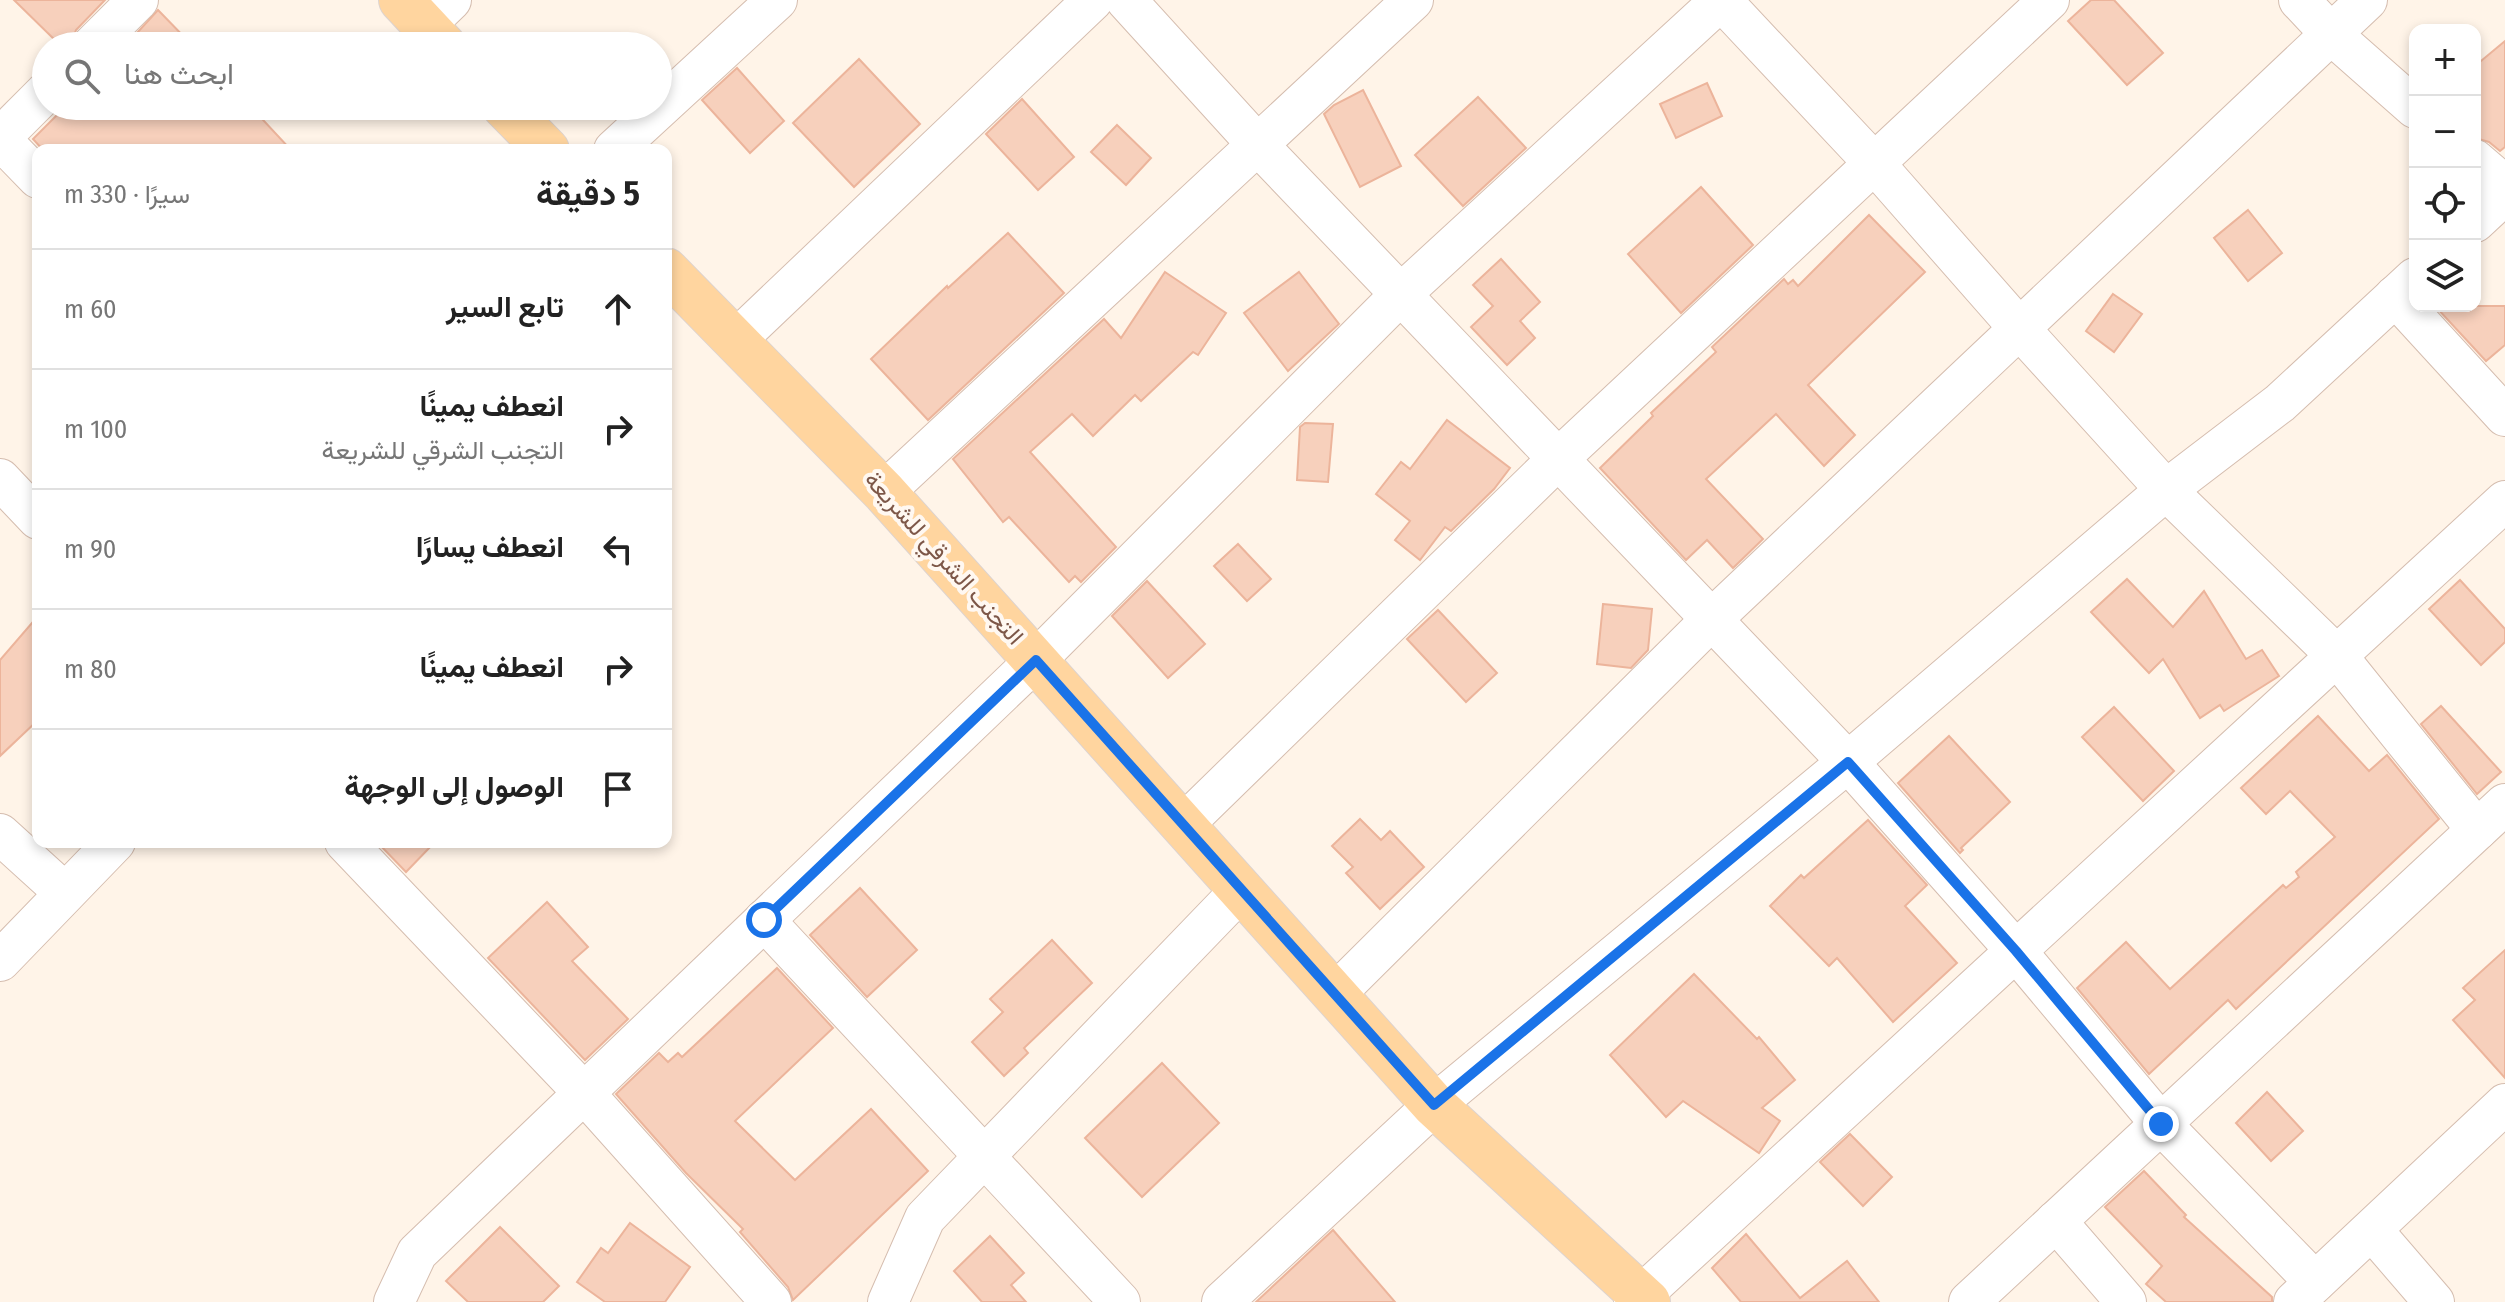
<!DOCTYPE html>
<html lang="ar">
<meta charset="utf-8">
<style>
:root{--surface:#fff;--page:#f6f6f6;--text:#222;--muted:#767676;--line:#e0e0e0}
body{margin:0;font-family:"Fira Sans Condensed",Vazirmatn,sans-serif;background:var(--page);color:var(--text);direction:rtl}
.controls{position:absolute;right:24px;top:24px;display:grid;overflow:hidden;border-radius:16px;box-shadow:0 4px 12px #0003}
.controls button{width:72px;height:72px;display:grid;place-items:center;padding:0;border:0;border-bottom:2px solid var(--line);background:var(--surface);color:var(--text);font:40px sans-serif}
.stop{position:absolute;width:24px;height:24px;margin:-18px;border:6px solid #1a73e8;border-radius:50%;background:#fff}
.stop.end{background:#1a73e8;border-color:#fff;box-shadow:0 2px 8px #0008}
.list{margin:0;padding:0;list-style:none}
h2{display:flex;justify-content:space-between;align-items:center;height:104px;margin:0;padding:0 32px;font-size:34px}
h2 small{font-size:26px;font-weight:400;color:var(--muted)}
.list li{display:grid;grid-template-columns:52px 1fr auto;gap:24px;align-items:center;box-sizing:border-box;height:120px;padding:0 32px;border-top:2px solid var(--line)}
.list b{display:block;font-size:30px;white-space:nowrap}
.list p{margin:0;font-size:26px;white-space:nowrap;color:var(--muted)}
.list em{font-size:26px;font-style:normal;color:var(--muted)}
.icon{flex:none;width:44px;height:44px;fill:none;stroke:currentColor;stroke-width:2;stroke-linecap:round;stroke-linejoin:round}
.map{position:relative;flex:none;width:2505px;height:1302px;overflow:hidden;direction:ltr}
.search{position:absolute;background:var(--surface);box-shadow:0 4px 12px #0003;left:32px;top:32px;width:640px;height:88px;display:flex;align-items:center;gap:20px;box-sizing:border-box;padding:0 28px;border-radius:44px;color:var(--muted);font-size:30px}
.panel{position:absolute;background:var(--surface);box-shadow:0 4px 12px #0003;left:32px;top:144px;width:640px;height:704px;border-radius:16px;direction:rtl}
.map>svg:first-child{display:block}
.building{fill:#f7d0bc;stroke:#ecb49b;stroke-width:2}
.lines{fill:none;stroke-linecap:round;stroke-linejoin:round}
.minor-casing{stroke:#d5bdaf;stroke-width:42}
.primary-casing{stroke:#ddd3cf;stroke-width:46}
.minor{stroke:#fff;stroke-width:40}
.primary{stroke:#ffd59f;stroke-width:44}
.route{stroke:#1a73e8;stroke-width:10}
.labels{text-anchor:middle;stroke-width:8;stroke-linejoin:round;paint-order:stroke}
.street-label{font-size:24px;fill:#7d5748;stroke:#fff8f1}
</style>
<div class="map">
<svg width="2505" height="1302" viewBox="0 0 2505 1302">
<rect width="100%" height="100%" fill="#fff4e8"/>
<!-- building -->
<g class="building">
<path d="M 14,0 L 105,0 L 76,30 L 70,46 L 61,46 Z"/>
<path d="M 2091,0 L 2114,0 L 2163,53 L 2127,85 L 2068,21 Z"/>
<path d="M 158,10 L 193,46 L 125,46 Z"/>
<path d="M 2505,41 L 2505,147 L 2500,151 L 2489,142 L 2475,138 L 2475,66 Z"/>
<path d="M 859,59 L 920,124 L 854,187 L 793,123 Z"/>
<path d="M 737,68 L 784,121 L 750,153 L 702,100 Z"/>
<path d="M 1707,83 L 1722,116 L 1676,138 L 1660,104 Z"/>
<path d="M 1363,90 L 1401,166 L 1360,187 L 1324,114 L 1334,105 Z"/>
<path d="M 1478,97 L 1526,148 L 1463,206 L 1415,155 Z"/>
<path d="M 1022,99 L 1074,157 L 1038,190 L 986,134 Z"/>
<path d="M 66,106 L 250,106 L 291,150 L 43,150 L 33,139 Z"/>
<path d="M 1117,125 L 1151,158 L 1126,185 L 1091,152 Z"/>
<path d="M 1701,187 L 1753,245 L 1681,313 L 1628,254 Z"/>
<path d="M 2248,210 L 2282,253 L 2248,281 L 2214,238 Z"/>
<path d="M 1869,215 L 1925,272 L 1808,385 L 1855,435 L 1824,466 L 1776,414 L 1706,479 L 1763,539 L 1733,568 L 1707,540 L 1686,560 L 1600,468 L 1653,416 L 1651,413 L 1716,352 L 1712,347 L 1784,279 L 1788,284 L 1793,280 L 1798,286 Z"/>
<path d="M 1008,233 L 1064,293 L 928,420 L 871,359 L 947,286 L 948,288 Z"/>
<path d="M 1501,259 L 1540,302 L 1520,321 L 1535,338 L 1507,365 L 1471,327 L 1493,306 L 1473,285 Z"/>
<path d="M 1165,272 L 1226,313 L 1198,355 L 1193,352 L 1141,401 L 1135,395 L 1093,436 L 1072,414 L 1030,452 L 1116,547 L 1081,582 L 1075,576 L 1069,582 L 1009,517 L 1003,522 L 953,459 L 1104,319 L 1121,338 Z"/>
<path d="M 1299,272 L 1339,324 L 1288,371 L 1244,313 Z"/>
<path d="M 2113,294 L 2142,314 L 2114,352 L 2086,331 Z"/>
<path d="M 2435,306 L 2505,306 L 2505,345 L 2486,361 Z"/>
<path d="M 1447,420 L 1510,468 L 1494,489 L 1451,531 L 1445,527 L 1420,560 L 1395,540 L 1410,521 L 1376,494 L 1401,462 L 1410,469 Z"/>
<path d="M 1305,423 L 1333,424 L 1328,482 L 1297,480 L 1300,427 Z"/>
<path d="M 1238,544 L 1271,579 L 1247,601 L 1214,566 Z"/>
<path d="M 2127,579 L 2173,627 L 2204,591 L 2246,659 L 2262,650 L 2279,676 L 2224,711 L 2220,705 L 2200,718 L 2163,659 L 2149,673 L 2091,612 Z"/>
<path d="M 2460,580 L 2505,629 L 2505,642 L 2481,665 L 2429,609 Z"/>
<path d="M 1147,581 L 1205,644 L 1168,678 L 1112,616 Z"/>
<path d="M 1603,604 L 1652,609 L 1648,650 L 1631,668 L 1597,664 Z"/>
<path d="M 1438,610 L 1497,673 L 1466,702 L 1407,639 Z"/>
<path d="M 38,616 L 38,720 L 0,756 L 0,660 Z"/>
<path d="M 2441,706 L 2501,772 L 2477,794 L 2421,724 Z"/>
<path d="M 2114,707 L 2174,771 L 2143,801 L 2082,737 Z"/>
<path d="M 2318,716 L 2369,771 L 2387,755 L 2439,819 L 2236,1009 L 2228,1000 L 2149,1074 L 2077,988 L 2126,942 L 2170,989 L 2283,885 L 2286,888 L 2299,877 L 2296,872 L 2335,837 L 2290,791 L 2266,814 L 2241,788 Z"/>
<path d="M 1949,736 L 2010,802 L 1961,848 L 1963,850 L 1960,853 L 1898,783 Z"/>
<path d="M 1360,819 L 1381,840 L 1390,831 L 1424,867 L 1380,909 L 1346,873 L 1353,867 L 1332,846 Z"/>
<path d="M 1868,820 L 1927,885 L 1905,906 L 1957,963 L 1893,1022 L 1837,958 L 1829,966 L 1770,906 L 1801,875 L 1804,878 Z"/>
<path d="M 377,842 L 435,842 L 406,872 Z"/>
<path d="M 860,888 L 917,950 L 867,997 L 810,935 Z"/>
<path d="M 547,902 L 588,947 L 572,961 L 628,1019 L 585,1060 L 488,958 Z"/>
<path d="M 1052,940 L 1092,983 L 1024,1048 L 1028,1053 L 1004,1076 L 972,1042 L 1003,1012 L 990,999 Z"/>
<path d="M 2505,950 L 2505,1078 L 2453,1020 L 2475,1000 L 2463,988 Z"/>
<path d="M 777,968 L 833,1028 L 735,1121 L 795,1180 L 871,1109 L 928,1171 L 793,1300 L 788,1287 L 740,1232 L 743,1229 L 686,1173 L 616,1094 L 659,1053 L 668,1062 L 678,1053 L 682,1057 Z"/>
<path d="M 1694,974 L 1757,1039 L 1759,1037 L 1795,1080 L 1762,1108 L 1780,1121 L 1759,1153 L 1683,1101 L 1666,1117 L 1610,1055 Z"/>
<path d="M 1162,1063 L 1219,1123 L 1142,1197 L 1085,1138 Z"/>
<path d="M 2267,1092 L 2303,1131 L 2271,1161 L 2236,1123 Z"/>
<path d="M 1850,1134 L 1892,1177 L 1863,1206 L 1820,1162 Z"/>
<path d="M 2144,1171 L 2186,1215 L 2184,1217 L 2272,1297 L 2272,1302 L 2166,1302 L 2146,1284 L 2162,1266 L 2105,1207 Z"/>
<path d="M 630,1223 L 690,1267 L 665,1302 L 605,1302 L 577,1282 L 601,1248 L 608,1253 Z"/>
<path d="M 500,1227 L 559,1286 L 543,1302 L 468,1302 L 446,1281 Z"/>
<path d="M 1333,1230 L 1395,1302 L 1256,1302 Z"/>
<path d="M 1746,1234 L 1800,1298 L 1847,1261 L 1879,1302 L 1741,1302 L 1712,1268 Z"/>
<path d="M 990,1236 L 1024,1273 L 1011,1285 L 1026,1302 L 982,1302 L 954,1271 Z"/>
</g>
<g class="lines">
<defs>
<g id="minor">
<path d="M 1126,0 L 1257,144 L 1848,762 L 2016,951 L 2161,1124 L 2315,1282"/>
<path d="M 1721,0 L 1874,163 L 2019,328 L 2166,490 L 2337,656 L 2477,830"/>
<path d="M 2299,0 L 2331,34 L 2415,108"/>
<path d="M 424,26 L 451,0"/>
<path d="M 92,46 L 138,0"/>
<path d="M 0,138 L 46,92"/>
<path d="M 0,139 L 38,178"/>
<path d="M 614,150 L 777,0"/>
<path d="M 2475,160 L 2505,186"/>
<path d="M 2475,222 L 2505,194"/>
<path d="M 2395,296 L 2505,416"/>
<path d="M 736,340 L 1093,0"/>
<path d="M 0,479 L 38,519"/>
<path d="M 884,492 L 1413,0"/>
<path d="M 1184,824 L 1558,459 L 2049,0"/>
<path d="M 0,834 L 65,893"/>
<path d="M 345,842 L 584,1093 L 771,1302"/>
<path d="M 764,920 L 1120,1302"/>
<path d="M 0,961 L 115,842"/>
<path d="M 1335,994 L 1712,619 L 2367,0"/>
<path d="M 2056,1221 L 2126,1302"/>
<path d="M 2372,1230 L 2434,1302"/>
<path d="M 394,1302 L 417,1253 L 1036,660 L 1401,294 L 1721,0"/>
<path d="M 888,1302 L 925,1218 L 1242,889"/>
<path d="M 1222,1302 L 1434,1105 L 1848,762 L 2166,490 L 2280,403 L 2415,278"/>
<path d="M 1634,1302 L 2505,501"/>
<path d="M 1969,1302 L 2505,804"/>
<path d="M 2294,1302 L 2505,1104"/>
</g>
<g id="primary">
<path d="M 401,0 L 444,46"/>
<path d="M 504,106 L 547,150"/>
<path d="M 666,270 L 884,492 L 1434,1105 L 1648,1302"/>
</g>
</defs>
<!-- minor casing -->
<use href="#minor" class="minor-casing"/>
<!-- primary casing -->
<use href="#primary" class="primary-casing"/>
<!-- minor -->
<use href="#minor" class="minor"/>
<!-- primary -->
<use href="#primary" class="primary"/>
</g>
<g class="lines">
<!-- route -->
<path class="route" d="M 764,920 L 1036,660 L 1434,1105 L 1848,762 L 2016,951 L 2161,1124"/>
</g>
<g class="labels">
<!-- street labels -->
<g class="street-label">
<text transform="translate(944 558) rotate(48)" y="8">التجنب الشرقي للشريعة</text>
</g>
</g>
</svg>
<div class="controls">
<button>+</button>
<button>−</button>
<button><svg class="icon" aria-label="locate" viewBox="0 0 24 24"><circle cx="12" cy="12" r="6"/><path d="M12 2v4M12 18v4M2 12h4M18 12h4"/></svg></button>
<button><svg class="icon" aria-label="layers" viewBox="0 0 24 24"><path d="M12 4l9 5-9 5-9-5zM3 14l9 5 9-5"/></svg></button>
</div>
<div class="stop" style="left:764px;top:920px"></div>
<div class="stop end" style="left:2161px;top:1124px"></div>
<div class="search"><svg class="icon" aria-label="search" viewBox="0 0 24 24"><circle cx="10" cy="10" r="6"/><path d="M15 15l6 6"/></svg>ابحث هنا</div>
<section class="panel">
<h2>5 دقيقة<small>سيرًا · 330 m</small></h2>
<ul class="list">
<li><svg class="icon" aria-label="ahead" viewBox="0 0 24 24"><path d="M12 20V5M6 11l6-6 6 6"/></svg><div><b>تابع السير</b></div><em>60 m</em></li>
<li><svg class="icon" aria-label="right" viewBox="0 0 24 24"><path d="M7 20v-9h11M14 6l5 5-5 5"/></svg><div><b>انعطف يمينًا</b><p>التجنب الشرقي للشريعة</p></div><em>100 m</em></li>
<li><svg class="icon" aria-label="left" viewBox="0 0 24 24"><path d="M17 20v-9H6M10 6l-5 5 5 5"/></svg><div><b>انعطف يسارًا</b></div><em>90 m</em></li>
<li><svg class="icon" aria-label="right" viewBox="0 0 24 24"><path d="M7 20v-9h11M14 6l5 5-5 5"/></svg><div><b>انعطف يمينًا</b></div><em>80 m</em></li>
<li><svg class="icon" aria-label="arrive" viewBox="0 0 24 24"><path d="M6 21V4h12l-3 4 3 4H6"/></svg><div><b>الوصول إلى الوجهة</b></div></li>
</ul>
</section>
</div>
